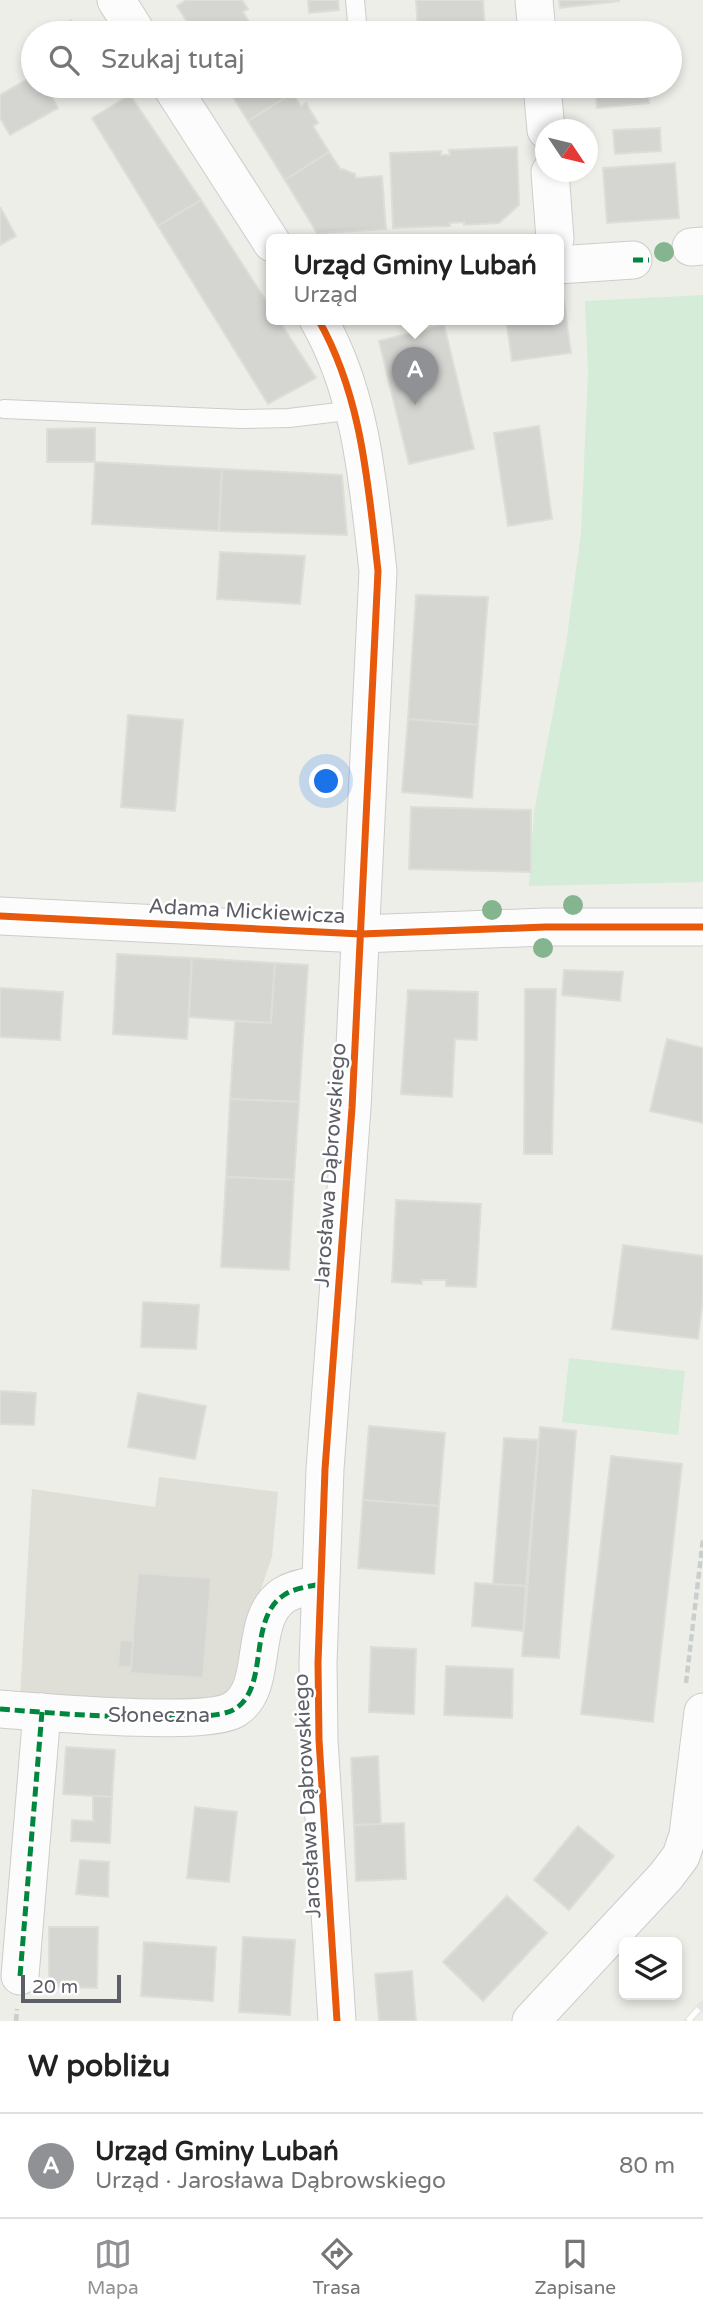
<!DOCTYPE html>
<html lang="pl">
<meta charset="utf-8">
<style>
:root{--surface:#fff;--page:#f6f6f6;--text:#222;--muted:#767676;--line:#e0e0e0;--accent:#909195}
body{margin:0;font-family:"Varela Round",sans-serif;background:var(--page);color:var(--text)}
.controls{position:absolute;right:21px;bottom:21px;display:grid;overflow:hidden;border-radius:10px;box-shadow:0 4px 10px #0003}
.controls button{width:63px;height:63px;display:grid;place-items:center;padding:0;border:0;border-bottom:2px solid var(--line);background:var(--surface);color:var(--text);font:35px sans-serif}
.compass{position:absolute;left:535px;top:119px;width:63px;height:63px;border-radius:50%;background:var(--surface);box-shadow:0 4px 10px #0003;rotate:125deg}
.scale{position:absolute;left:21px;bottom:18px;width:100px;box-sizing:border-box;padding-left:7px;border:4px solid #5d5f68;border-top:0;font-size:19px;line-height:24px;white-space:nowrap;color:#5d5f68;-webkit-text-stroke:5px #fff;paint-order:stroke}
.you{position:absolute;left:327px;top:782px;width:24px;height:24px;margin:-18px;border:5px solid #fff;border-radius:50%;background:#1a73e8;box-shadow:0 0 0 10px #1a73e833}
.badge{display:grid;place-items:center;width:46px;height:46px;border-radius:50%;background:var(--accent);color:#fff;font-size:23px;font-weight:700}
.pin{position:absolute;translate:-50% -58px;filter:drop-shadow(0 2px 4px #0008)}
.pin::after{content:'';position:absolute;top:37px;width:24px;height:21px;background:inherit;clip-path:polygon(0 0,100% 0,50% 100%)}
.popup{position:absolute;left:266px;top:234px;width:298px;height:91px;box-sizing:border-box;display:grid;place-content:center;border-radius:10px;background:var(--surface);filter:drop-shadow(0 2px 5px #0005);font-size:23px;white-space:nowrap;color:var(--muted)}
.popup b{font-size:26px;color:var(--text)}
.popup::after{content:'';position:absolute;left:50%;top:100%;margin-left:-14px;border:14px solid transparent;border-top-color:var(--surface)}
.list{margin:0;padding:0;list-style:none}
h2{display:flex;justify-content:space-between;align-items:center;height:91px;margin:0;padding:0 28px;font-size:30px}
h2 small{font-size:23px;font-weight:400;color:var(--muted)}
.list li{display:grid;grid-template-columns:46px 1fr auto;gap:21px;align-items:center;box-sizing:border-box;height:105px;padding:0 28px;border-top:2px solid var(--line)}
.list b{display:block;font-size:26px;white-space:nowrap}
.list p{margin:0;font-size:23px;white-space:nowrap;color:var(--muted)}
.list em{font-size:23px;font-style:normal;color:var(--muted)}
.icon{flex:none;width:38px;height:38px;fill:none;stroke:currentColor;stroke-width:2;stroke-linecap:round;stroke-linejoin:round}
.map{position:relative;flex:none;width:703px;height:2021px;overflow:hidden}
.search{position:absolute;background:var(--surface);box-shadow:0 4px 10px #0003;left:21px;right:21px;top:21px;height:77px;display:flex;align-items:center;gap:18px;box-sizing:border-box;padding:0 24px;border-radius:38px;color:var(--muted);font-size:26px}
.sheet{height:196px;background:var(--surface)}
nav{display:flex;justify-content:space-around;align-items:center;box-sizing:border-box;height:98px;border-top:2px solid var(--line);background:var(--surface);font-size:19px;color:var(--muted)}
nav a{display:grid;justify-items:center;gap:4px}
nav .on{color:var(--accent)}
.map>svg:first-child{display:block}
.education{fill:#dfdfd7}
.green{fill:#d5ecd8}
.building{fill:#d5d5d2;stroke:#deded8;stroke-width:2}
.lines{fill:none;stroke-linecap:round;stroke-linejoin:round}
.lane-casing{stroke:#ccc;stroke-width:20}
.street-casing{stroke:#ccc;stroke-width:39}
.path{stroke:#c9cfcc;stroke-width:4.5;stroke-dasharray:7 3.5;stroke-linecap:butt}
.lane{stroke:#fcfcfc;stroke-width:18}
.street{stroke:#fcfcfc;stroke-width:37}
.rail-casing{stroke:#e5e5e5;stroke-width:8}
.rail{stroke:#fff;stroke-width:5;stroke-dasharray:16;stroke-linecap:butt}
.quiet{stroke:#00873e;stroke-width:5;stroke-dasharray:10 5;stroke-linecap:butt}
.cycleway-casing{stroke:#fff;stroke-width:11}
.cycleway{stroke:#e8590c;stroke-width:7}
.tree{fill:#84b58f}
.labels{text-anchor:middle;stroke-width:5;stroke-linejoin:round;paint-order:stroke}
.street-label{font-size:21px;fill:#5d5f68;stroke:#fff}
</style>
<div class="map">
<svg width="703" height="2021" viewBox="0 0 703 2021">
<rect width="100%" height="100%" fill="#eeeee9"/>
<!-- education -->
<path class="education" d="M 159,1477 L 278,1492 L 272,1557 L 254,1609 L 239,1679 L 220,1702 L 20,1697 L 32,1489 L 155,1507 Z"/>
<!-- green -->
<g class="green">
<path d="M 703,295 L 703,882 L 529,886 L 534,812 L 566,644 L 581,533 L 588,372 L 585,301 Z"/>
<path d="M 569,1358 L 685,1371 L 678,1435 L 562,1422 Z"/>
</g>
<!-- building -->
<g class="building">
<path d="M 186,0 L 242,0 L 248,9 L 243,12 L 256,33 L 194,33 L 177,6 Z"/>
<path d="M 308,0 L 338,0 L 339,10 L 309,13 Z"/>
<path d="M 416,0 L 483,0 L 485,31 L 418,33 Z"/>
<path d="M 559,0 L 619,0 L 619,1 L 560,8 Z"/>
<path d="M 71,20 L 79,33 L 48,33 Z"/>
<path d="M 33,42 L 33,66 L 23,48 Z"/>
<path d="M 33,76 L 33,86 L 55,86 L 48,90 L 58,108 L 10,135 L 0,118 L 0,95 Z"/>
<path d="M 226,86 L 288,86 L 293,93 L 248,121 Z"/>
<path d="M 595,86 L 648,86 L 649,103 L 597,108 Z"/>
<path d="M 293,93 L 301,107 L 306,103 L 318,123 L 313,126 L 329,152 L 285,180 L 248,121 Z"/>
<path d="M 130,95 L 201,200 L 158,226 L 92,118 Z"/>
<path d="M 660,128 L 661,151 L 615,154 L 613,130 Z"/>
<path d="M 517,147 L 519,205 L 499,223 L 464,225 L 464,222 L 450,223 L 450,226 L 393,228 L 390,153 L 441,151 L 441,155 L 450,155 L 449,150 Z"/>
<path d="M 329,152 L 341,170 L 343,169 L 355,174 L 356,178 L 382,176 L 386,229 L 317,233 L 285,180 Z"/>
<path d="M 675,163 L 679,218 L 607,223 L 603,168 Z"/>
<path d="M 201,200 L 272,310 L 272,319 L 278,319 L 316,378 L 268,404 L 158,226 Z"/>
<path d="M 0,207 L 16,236 L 0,245 Z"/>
<path d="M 564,302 L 571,353 L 512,361 L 506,319 L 558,319 L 558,303 Z"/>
<path d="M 444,325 L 474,449 L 409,464 L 379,341 Z"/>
<path d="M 539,426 L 552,519 L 508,526 L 494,433 Z"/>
<path d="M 95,428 L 95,462 L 47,462 L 47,429 Z"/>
<path d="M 95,462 L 222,469 L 219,531 L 92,524 Z"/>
<path d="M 222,469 L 342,475 L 347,535 L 219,531 Z"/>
<path d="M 220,552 L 305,556 L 300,604 L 217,599 Z"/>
<path d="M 416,595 L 488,597 L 478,725 L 408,719 Z"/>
<path d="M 128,715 L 183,720 L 175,811 L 121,807 Z"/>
<path d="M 408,719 L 478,725 L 472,798 L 402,792 Z"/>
<path d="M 411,807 L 531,810 L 531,872 L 409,869 Z"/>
<path d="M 117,954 L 192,958 L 187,1039 L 113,1034 Z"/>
<path d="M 192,958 L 275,963 L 271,1023 L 189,1017 Z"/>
<path d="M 275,963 L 308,965 L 299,1102 L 230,1099 L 235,1021 L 271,1023 Z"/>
<path d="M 564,970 L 623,972 L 620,1001 L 562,995 Z"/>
<path d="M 0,988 L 63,992 L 60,1040 L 0,1037 Z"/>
<path d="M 525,989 L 556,989 L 552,1154 L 524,1154 Z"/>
<path d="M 408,990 L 478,992 L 477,1040 L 455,1039 L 452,1097 L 401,1094 Z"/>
<path d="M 667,1039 L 703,1048 L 703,1123 L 650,1111 Z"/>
<path d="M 230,1099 L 299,1102 L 294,1180 L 226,1177 Z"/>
<path d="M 226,1177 L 294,1180 L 289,1270 L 221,1267 Z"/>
<path d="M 396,1200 L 481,1204 L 476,1287 L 446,1286 L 446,1280 L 422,1280 L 422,1284 L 392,1282 Z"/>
<path d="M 623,1245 L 703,1256 L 703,1297 L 698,1339 L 612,1329 Z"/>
<path d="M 143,1302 L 199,1305 L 196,1349 L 141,1347 Z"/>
<path d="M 0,1391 L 36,1393 L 34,1425 L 0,1424 Z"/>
<path d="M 138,1393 L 206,1406 L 195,1459 L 128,1447 Z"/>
<path d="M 369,1426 L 445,1433 L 439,1506 L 363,1500 Z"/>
<path d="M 540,1427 L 576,1431 L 559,1658 L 522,1656 Z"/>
<path d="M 504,1438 L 538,1440 L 526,1586 L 493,1584 Z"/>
<path d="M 611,1456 L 682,1464 L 653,1722 L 581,1714 Z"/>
<path d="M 363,1500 L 439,1506 L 434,1574 L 358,1568 Z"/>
<path d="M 138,1573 L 211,1578 L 203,1678 L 130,1673 Z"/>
<path d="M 475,1583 L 526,1586 L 523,1631 L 472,1626 Z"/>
<path d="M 120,1640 L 133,1641 L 131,1667 L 118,1667 Z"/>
<path d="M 371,1647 L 416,1649 L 414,1714 L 369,1712 Z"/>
<path d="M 446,1666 L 513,1669 L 512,1718 L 444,1715 Z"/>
<path d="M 66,1747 L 115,1750 L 112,1797 L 63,1794 Z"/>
<path d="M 378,1756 L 381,1825 L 354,1825 L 351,1758 Z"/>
<path d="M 93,1796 L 112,1797 L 110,1843 L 71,1841 L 72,1820 L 93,1821 Z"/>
<path d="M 195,1807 L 237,1812 L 229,1882 L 187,1878 Z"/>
<path d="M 404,1823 L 406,1879 L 356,1881 L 354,1825 Z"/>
<path d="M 578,1826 L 614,1856 L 569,1910 L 534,1880 Z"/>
<path d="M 80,1860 L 109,1862 L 108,1897 L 76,1894 Z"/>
<path d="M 507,1896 L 547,1933 L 483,2001 L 443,1962 Z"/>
<path d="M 49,1927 L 98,1927 L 97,1988 L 49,1987 Z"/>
<path d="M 243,1937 L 295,1940 L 290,2015 L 239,2012 Z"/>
<path d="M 144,1942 L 216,1947 L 213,2001 L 141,1996 Z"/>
<path d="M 412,1971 L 416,2021 L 379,2021 L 375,1974 Z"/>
</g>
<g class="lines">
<defs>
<g id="lane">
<path d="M 355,0 L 358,33"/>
<path d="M 4,409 L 241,419 L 289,418 L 355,410"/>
</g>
<g id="street">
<path d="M 116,0 L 137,33"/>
<path d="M 534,0 L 537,33"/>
<path d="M 171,86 L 272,243"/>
<path d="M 542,86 L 546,130"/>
<path d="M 550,172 L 555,239"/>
<path d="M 691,247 L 703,246"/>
<path d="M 558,265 L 633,260"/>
<path d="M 318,319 C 362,396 368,484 378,571 L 352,1108 L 325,1469 L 318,1663 L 319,1740 L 337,2021"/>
<path d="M 0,916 L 361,934 L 545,927 L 703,927"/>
<path d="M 0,1709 C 41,1712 207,1727 235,1709 C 270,1687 247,1619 284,1595 C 295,1588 308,1587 320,1584"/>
<path d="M 20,1976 L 42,1712"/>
<path d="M 531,2021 L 666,1876 L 681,1856 L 688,1835 L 703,1712"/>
</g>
</defs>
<!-- lane casing -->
<use href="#lane" class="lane-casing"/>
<!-- street casing -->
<use href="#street" class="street-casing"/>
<!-- path -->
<g class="path">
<path d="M 686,1683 L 703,1539"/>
<path d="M 16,2021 L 17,2009"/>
</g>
<!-- lane -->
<use href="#lane" class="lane"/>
<!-- street -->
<use href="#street" class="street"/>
<defs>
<path id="rail" d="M 688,2021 L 703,2004"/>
</defs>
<!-- rail casing -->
<use href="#rail" class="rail-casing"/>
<!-- rail -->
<use href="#rail" class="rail"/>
<!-- quiet -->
<g class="quiet">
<path d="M 633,260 L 649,260"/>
<path d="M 0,1709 C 41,1712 207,1727 235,1709 C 270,1687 247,1619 284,1595 C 295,1588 308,1587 320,1584"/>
<path d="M 20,1976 L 42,1712"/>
</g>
<defs>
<g id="cycleway">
<path d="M 318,319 C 362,396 368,484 378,571 L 352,1108 L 325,1469 L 318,1663 L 319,1740 L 337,2021"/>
<path d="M 0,916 L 361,934 L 545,927 L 703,927"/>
</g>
</defs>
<!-- cycleway casing -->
<use href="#cycleway" class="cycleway-casing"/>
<!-- cycleway -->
<use href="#cycleway" class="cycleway"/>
</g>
<!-- trees -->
<g class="tree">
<circle cx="664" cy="252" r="10"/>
<circle cx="573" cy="905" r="10"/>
<circle cx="492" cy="910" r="10"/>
<circle cx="543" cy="948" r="10"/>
</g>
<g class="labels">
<!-- street labels -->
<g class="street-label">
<text transform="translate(247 911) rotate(3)" y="7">Adama Mickiewicza</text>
<text transform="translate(330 1165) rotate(-86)" y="7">Jarosława Dąbrowskiego</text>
<text x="159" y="1722">Słoneczna</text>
<text transform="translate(307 1796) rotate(-93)" y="7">Jarosława Dąbrowskiego</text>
</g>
</g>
</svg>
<div class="controls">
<button><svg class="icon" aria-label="layers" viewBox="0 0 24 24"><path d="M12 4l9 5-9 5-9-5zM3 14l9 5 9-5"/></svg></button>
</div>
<svg class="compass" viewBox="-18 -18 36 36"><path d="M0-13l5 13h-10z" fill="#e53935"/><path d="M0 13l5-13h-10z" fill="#767676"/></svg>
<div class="scale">20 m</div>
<div class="you"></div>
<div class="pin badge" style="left:415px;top:405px">A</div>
<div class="popup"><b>Urząd Gminy Lubań</b>Urząd</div>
<div class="search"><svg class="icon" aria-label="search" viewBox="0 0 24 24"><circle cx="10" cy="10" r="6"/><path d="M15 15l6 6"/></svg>Szukaj tutaj</div>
</div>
<section class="sheet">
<h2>W pobliżu<small></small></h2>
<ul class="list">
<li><span class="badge">A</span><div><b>Urząd Gminy Lubań</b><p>Urząd · Jarosława Dąbrowskiego</p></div><em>80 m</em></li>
</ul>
</section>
<nav>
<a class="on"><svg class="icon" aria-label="map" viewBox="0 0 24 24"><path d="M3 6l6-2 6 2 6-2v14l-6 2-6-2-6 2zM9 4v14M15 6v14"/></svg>Mapa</a>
<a><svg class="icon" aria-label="directions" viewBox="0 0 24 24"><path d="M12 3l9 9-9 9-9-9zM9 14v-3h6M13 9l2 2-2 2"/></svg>Trasa</a>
<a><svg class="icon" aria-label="saved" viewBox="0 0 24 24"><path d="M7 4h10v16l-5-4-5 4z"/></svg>Zapisane</a>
</nav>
